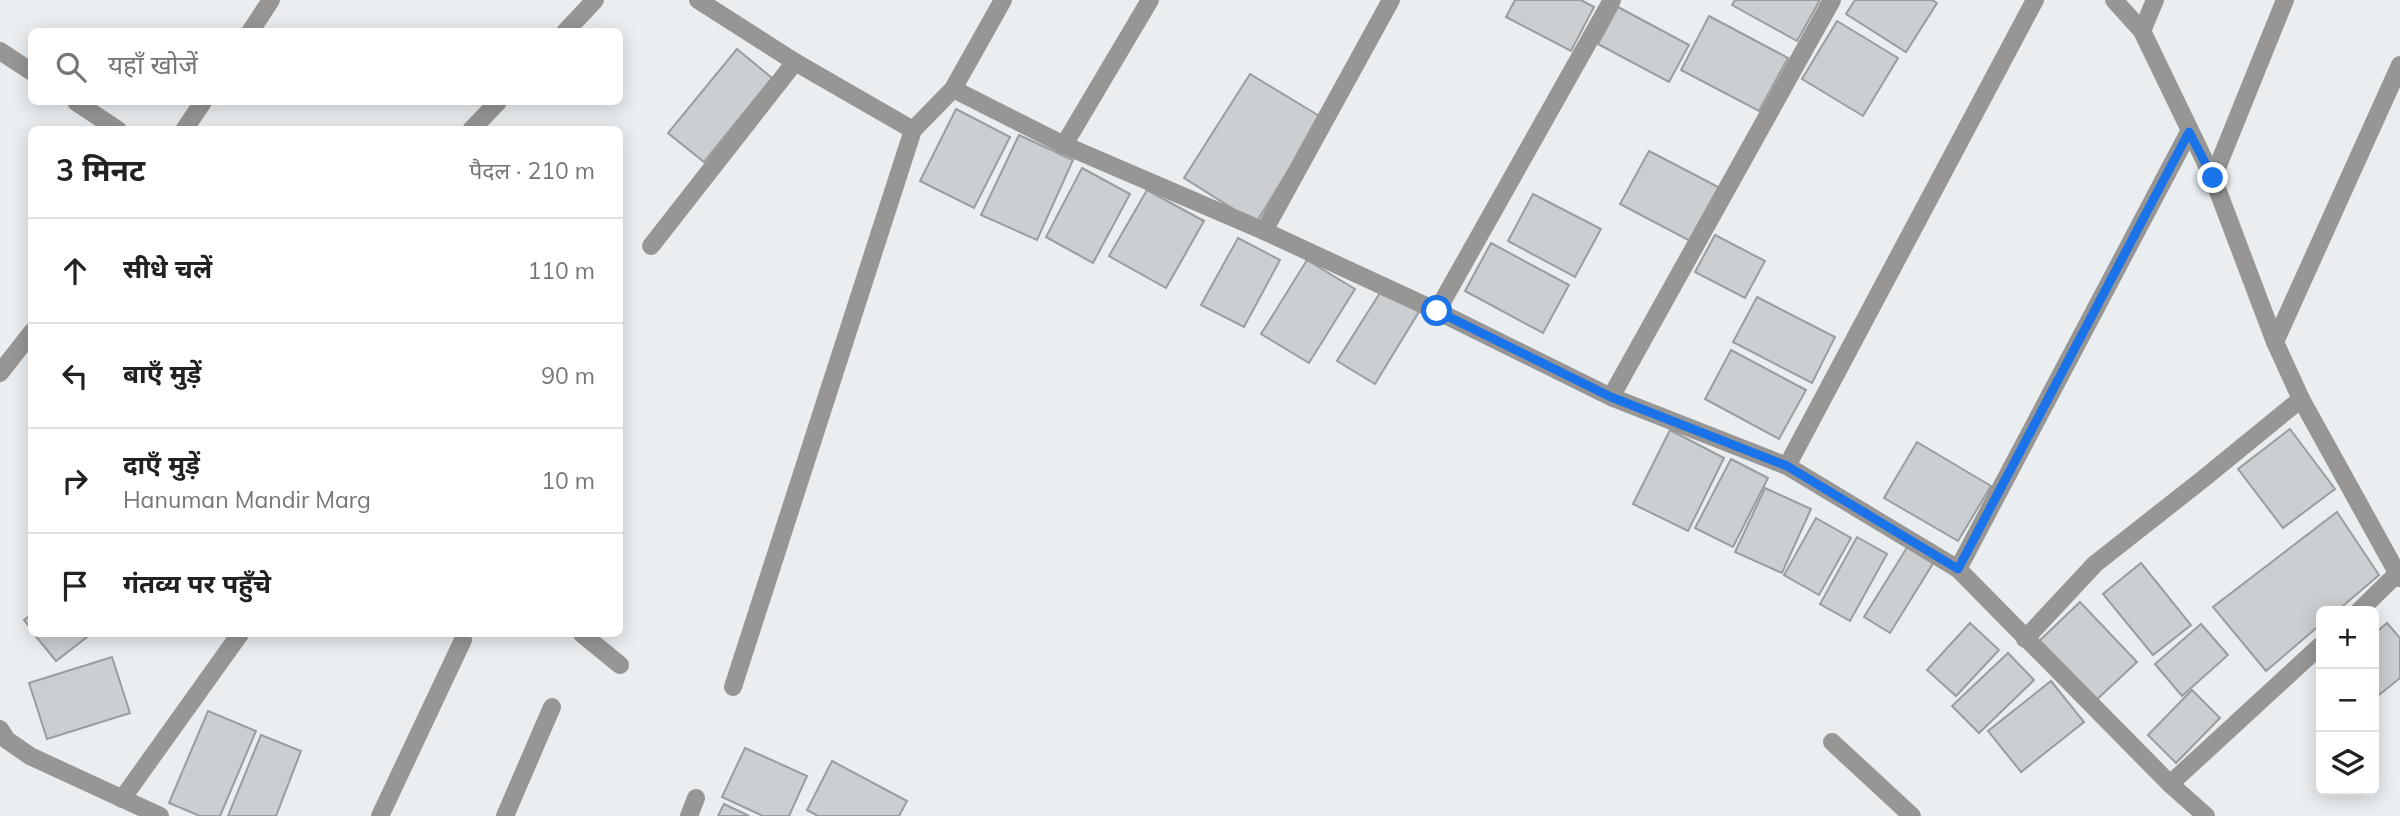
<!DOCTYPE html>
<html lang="hi">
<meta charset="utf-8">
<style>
:root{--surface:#fff;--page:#f6f6f6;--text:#222;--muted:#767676;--line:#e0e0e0}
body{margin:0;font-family:Mulish,"Noto Sans Devanagari",sans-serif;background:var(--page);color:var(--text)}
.controls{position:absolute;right:21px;bottom:21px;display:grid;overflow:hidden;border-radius:10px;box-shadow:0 4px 18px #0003}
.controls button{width:63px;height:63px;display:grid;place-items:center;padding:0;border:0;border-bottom:2px solid var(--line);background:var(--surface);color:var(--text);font:35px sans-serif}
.stop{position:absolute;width:21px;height:21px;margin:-16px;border:5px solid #1a73e8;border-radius:50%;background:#fff}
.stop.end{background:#1a73e8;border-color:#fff;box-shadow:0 2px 7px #0008}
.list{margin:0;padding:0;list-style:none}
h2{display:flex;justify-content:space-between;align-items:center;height:91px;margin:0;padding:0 28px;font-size:30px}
h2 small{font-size:23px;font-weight:400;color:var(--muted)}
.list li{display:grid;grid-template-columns:46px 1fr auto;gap:21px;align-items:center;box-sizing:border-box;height:105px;padding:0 28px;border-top:2px solid var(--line)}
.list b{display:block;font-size:26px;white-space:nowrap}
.list p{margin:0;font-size:23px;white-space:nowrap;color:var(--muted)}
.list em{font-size:23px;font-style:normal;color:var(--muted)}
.icon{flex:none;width:38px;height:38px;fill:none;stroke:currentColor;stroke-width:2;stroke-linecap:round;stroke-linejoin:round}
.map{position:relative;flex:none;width:2400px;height:816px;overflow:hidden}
.search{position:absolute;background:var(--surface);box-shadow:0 4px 18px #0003;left:28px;top:28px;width:595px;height:77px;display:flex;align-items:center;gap:18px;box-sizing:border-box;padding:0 24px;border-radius:10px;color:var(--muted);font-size:26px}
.panel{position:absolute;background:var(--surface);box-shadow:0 4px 18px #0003;left:28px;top:126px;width:595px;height:511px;border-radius:10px}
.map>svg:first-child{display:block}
.building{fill:#cbcfd1;stroke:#999d9f;stroke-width:2}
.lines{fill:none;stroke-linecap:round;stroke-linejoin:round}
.minor{stroke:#979695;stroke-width:18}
.route{stroke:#1a73e8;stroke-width:9}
</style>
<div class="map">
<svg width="2400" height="816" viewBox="0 0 2400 816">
<rect width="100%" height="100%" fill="#eaeef1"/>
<!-- building -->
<g class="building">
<path d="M 1515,0 L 1581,0 L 1594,7 L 1571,51 L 1506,17 Z"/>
<path d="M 1735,0 L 1820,0 L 1797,41 L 1732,5 Z"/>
<path d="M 1855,0 L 1932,0 L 1937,3 L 1906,52 L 1846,14 Z"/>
<path d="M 1618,7 L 1689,45 L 1669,82 L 1598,44 Z"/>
<path d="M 1709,16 L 1788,58 L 1759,111 L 1681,70 Z"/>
<path d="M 1837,21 L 1898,58 L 1863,116 L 1802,79 Z"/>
<path d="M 737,49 L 772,78 L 704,162 L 668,133 Z"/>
<path d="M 1250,74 L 1321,117 L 1256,223 L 1184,178 Z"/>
<path d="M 956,109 L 1010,137 L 974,208 L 920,181 Z"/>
<path d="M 1019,135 L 1073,160 L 1037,240 L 981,215 Z"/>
<path d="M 1649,151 L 1720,188 L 1692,242 L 1620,204 Z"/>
<path d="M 1082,168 L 1130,194 L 1093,263 L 1046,237 Z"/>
<path d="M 1147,190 L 1204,221 L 1166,288 L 1109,256 Z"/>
<path d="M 1533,194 L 1601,229 L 1575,277 L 1508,241 Z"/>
<path d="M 1715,235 L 1765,261 L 1745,298 L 1695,272 Z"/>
<path d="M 1238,238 L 1280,260 L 1244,327 L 1201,305 Z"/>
<path d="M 1491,243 L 1569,285 L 1543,333 L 1465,291 Z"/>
<path d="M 1307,260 L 1355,289 L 1309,363 L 1261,334 Z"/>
<path d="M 1383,288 L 1420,310 L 1375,384 L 1337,361 Z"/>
<path d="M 1757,297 L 1835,337 L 1812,383 L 1733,342 Z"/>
<path d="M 1731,350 L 1806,390 L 1779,439 L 1705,399 Z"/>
<path d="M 2290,429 L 2335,489 L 2283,528 L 2238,469 Z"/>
<path d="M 1670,430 L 1724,458 L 1688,531 L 1633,504 Z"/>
<path d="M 1917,442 L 1991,486 L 1958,541 L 1884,498 Z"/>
<path d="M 1731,459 L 1768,478 L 1733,547 L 1695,528 Z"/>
<path d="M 1765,488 L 1811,509 L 1782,573 L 1735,552 Z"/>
<path d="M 2337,512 L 2379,575 L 2337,611 L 2321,611 L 2321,624 L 2266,671 L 2213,607 Z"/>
<path d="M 1816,518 L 1851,538 L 1819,595 L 1784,575 Z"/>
<path d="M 1857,537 L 1887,554 L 1850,621 L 1820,604 Z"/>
<path d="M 1911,541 L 1937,557 L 1890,633 L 1864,617 Z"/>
<path d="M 2141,563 L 2191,625 L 2153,655 L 2103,594 Z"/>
<path d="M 2080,602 L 2137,662 L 2093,703 L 2037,643 Z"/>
<path d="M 32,614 L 32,630 L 24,620 Z"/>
<path d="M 1970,623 L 1999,650 L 1956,696 L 1927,670 Z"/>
<path d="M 2387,623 L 2400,638 L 2400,678 L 2374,699 L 2374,634 Z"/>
<path d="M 2201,624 L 2228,655 L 2182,696 L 2155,664 Z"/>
<path d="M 34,634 L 91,634 L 56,661 Z"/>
<path d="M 2008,653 L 2034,680 L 1979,733 L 1952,706 Z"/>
<path d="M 112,657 L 130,713 L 47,739 L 29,683 Z"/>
<path d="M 2051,681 L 2084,722 L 2021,772 L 1988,731 Z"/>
<path d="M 2192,690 L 2220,718 L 2176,763 L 2148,735 Z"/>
<path d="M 208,711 L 256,731 L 220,816 L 200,816 L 169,803 Z"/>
<path d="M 261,735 L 301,751 L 276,816 L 228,816 Z"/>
<path d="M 745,748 L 807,776 L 789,816 L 763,816 L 722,797 Z"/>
<path d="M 832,761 L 907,801 L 899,816 L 818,816 L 807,810 Z"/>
<path d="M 724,804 L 749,816 L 718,816 Z"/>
</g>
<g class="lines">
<!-- minor -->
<g class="minor">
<path d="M 698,0 L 795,62 L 913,130"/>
<path d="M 2114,0 L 2142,31 L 2213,178 L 2275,342 L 2301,399 L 2400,578"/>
<path d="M 2142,31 L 2155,0"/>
<path d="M 250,32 L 271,0"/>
<path d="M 565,32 L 595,0"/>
<path d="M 0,51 L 32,72"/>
<path d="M 953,89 L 1064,145 L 1264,231 L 1437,311 L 1611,397 L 1787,466 L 1958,569 L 2170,784 L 2206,816"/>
<path d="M 76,102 L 118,130"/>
<path d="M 184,130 L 203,102"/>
<path d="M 471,130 L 498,102"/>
<path d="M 1064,145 L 1150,0"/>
<path d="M 2213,178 L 2285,0"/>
<path d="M 1264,231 L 1391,0"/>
<path d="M 651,246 L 795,62"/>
<path d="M 1437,311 L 1612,0"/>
<path d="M 2275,342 L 2400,65"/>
<path d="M 0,373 L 32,332"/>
<path d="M 1611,397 L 1832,0"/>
<path d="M 1787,466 L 2035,0"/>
<path d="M 1958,569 L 2189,132"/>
<path d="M 2359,611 L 2400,571"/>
<path d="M 582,634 L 620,665"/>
<path d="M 2025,639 L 2095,564 L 2203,479 L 2301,399"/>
<path d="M 733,687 L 913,130 L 953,89 L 1003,0"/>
<path d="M 0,729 L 7,740 L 30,756 L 160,816"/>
<path d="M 1832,742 L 1912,816"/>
<path d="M 2170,784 L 2321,645"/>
<path d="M 122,799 L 240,634"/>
<path d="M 380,816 L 463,640"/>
<path d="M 505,816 L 552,707"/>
<path d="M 689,816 L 696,798"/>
</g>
</g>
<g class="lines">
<!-- route -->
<path class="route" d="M 1437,311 L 1611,397 L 1787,466 L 1958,569 L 2189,132 L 2213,178"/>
</g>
</svg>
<div class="controls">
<button>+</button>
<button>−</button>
<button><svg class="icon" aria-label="layers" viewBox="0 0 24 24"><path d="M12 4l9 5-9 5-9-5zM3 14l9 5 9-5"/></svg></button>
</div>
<div class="stop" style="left:1437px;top:311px"></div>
<div class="stop end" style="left:2213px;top:178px"></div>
<div class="search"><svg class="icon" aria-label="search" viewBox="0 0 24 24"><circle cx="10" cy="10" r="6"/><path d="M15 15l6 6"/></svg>यहाँ खोजें</div>
<section class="panel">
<h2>3 मिनट<small>पैदल · 210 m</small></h2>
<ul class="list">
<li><svg class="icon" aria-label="ahead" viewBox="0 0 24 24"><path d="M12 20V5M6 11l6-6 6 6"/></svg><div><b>सीधे चलें</b></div><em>110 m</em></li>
<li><svg class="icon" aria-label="left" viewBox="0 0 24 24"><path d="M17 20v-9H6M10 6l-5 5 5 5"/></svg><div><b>बाएँ मुड़ें</b></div><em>90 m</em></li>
<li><svg class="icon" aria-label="right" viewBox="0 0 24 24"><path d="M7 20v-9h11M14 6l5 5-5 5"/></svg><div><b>दाएँ मुड़ें</b><p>Hanuman Mandir Marg</p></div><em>10 m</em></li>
<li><svg class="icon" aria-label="arrive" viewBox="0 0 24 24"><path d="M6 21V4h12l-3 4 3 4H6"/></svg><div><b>गंतव्य पर पहुँचे</b></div></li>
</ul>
</section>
</div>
